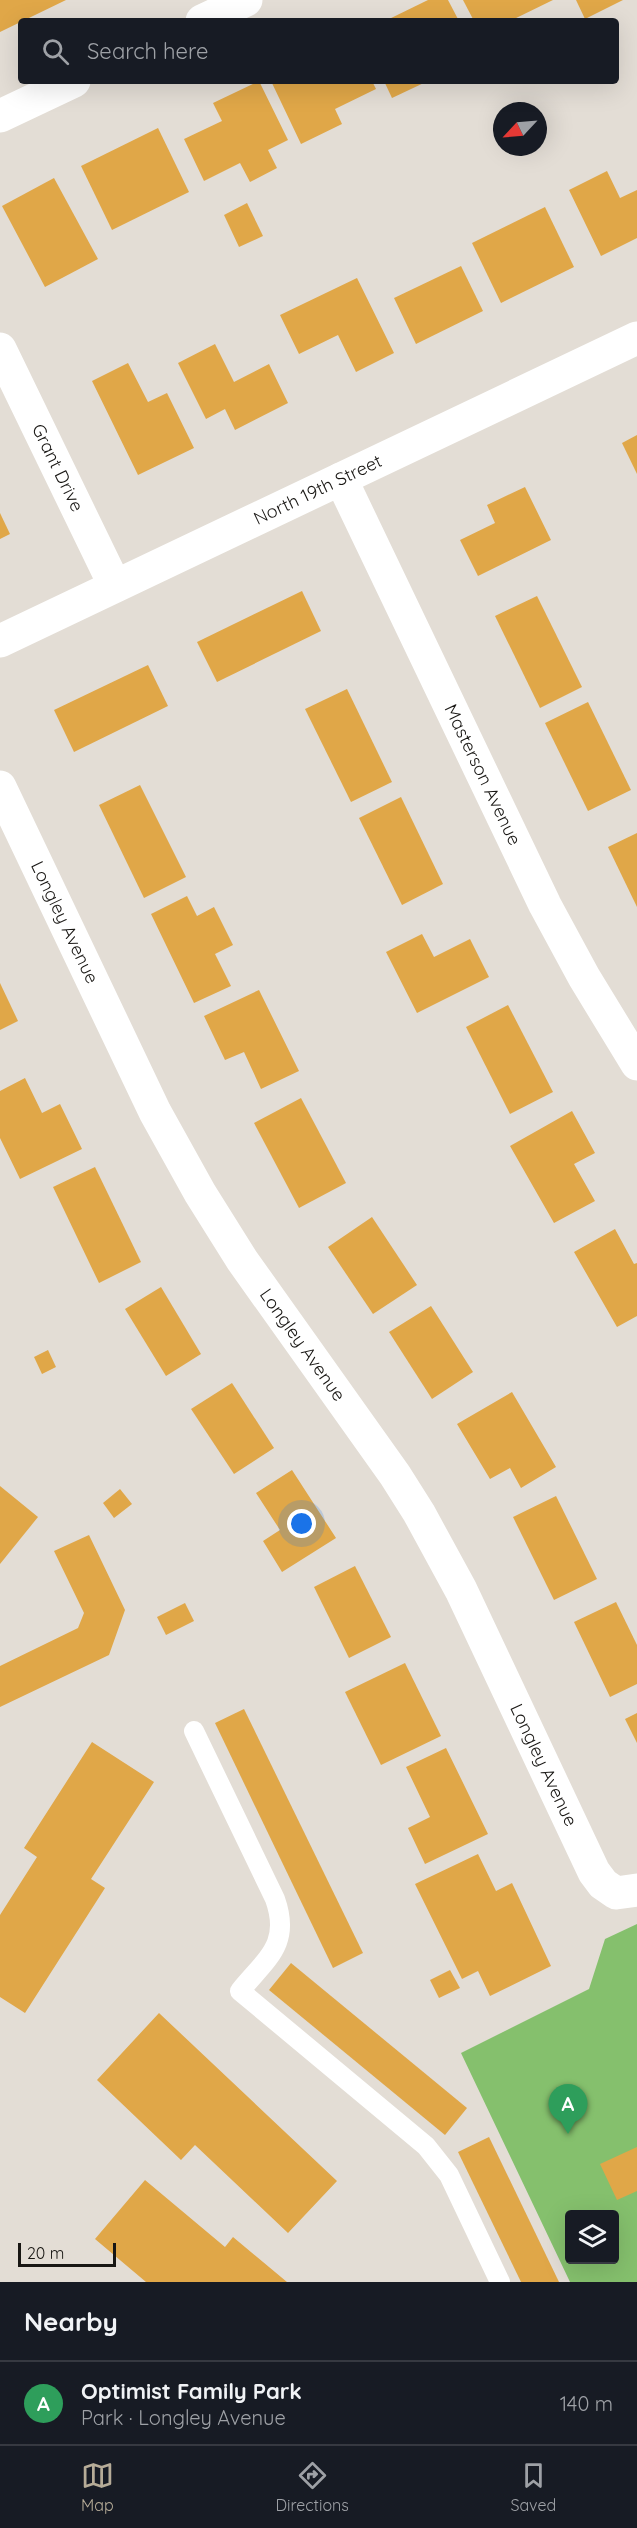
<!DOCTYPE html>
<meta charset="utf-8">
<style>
:root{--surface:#171b24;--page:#242831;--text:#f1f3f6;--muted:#9ea1a6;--line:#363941;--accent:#b6ac98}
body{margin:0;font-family:Quicksand,sans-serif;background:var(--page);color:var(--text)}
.controls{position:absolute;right:18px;bottom:18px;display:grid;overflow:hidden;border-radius:6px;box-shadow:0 6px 24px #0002}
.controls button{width:54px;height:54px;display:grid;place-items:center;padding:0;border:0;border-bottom:2px solid var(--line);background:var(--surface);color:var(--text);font:30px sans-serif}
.compass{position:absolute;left:493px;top:102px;width:54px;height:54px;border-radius:50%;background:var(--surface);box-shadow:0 6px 24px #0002;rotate:244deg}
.scale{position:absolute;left:18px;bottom:15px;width:98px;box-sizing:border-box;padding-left:6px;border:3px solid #181613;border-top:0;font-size:16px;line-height:21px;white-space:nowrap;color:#181613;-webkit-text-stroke:4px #e3ddd5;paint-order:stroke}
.you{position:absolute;left:302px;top:1524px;width:21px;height:21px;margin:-15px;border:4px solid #fff;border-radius:50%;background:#1a73e8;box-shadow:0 0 0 9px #1a73e833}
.badge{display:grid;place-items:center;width:39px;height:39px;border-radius:50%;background:var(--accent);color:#fff;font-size:20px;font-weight:700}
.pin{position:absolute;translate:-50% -50px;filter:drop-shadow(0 2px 3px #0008)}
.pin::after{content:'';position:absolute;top:32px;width:21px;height:18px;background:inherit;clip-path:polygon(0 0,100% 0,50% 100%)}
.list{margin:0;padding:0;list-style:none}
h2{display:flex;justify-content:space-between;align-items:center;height:78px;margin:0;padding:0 24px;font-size:26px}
h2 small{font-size:20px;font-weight:400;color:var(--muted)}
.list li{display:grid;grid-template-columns:39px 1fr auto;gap:18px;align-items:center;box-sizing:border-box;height:84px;padding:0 24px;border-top:2px solid var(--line)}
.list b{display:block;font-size:22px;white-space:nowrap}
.list p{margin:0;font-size:20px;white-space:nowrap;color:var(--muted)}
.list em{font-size:20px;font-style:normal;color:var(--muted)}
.icon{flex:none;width:33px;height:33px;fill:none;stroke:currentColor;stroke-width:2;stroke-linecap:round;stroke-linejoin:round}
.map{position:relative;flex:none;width:637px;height:2282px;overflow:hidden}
.search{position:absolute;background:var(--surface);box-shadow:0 6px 24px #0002;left:18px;right:18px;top:18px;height:66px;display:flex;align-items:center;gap:15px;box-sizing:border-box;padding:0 21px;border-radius:6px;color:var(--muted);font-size:22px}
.sheet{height:162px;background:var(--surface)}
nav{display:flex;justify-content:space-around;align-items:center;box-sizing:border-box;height:84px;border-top:2px solid var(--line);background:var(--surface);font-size:16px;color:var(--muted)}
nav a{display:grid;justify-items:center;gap:3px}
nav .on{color:var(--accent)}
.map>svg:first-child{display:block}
.green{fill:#85c06d;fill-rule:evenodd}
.building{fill:#e0a748}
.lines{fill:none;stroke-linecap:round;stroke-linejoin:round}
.service{stroke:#fff;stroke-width:20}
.minor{stroke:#fff;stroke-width:33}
.tertiary{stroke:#fff;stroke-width:33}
.labels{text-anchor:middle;stroke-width:4.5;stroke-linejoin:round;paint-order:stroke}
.street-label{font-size:18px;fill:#181613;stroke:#e3ddd5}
</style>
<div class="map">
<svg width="637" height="2282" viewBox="0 0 637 2282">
<rect width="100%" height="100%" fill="#e3ddd5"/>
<!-- green -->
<path class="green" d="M 637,1924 L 637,2282 L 570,2282 L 461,2053 L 589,1989 L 605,1939 ZM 570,2214 L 614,2214 L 614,2260 L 570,2260 Z"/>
<!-- building -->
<g class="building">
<path d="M 0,0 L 66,0 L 0,32 Z"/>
<path d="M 428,0 L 448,0 L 459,21 L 385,21 Z"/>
<path d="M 463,0 L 553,0 L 510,21 L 474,21 Z"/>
<path d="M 576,0 L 623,0 L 585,19 Z"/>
<path d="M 259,81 L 288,140 L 268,150 L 277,168 L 250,182 L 240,163 L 204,181 L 184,139 L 222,121 L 213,103 Z"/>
<path d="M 271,81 L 372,81 L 376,89 L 335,109 L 342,124 L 301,144 Z"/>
<path d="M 384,81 L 428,81 L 392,98 Z"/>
<path d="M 158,128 L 189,192 L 112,230 L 81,166 Z"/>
<path d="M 607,171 L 620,198 L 637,190 L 637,238 L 601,256 L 569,190 Z"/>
<path d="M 54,178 L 98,259 L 45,287 L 2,206 Z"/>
<path d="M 247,203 L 263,236 L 239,247 L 224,215 Z"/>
<path d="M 545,207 L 574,267 L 501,303 L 472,243 Z"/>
<path d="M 461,266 L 483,311 L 416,344 L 394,298 Z"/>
<path d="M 357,278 L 394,353 L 356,372 L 338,335 L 299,354 L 280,315 Z"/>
<path d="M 215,344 L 234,382 L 269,364 L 288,403 L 235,430 L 225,409 L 206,419 L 178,363 Z"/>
<path d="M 128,363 L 148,402 L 167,393 L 194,448 L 138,475 L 92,381 Z"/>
<path d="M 637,435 L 637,474 L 622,443 Z"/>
<path d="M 525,487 L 551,540 L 478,576 L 460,540 L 495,523 L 487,505 Z"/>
<path d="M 0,513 L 10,534 L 0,539 Z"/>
<path d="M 302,591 L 321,631 L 217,682 L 197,642 Z"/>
<path d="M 537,596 L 582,687 L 540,708 L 495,616 Z"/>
<path d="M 148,665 L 168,706 L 74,752 L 54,710 Z"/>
<path d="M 347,689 L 392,782 L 351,802 L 305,709 Z"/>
<path d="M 588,702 L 631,790 L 588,811 L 545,723 Z"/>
<path d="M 140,785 L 186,877 L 144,898 L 99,805 Z"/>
<path d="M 401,797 L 443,884 L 402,905 L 359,818 Z"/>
<path d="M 637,833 L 637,907 L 608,847 Z"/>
<path d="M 187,896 L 197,916 L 214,907 L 233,945 L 215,954 L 231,986 L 194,1003 L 151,914 Z"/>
<path d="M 422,934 L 434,957 L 470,939 L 489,977 L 417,1013 L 386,952 Z"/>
<path d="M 0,983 L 18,1021 L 0,1030 Z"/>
<path d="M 259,990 L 299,1071 L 261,1089 L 244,1052 L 225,1060 L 204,1016 Z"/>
<path d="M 508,1005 L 553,1092 L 510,1114 L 466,1027 Z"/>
<path d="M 25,1078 L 42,1113 L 60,1104 L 82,1149 L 20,1179 L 0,1138 L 0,1091 Z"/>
<path d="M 301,1098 L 346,1183 L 299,1208 L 254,1123 Z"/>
<path d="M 572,1111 L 595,1153 L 574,1164 L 595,1201 L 554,1223 L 510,1146 Z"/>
<path d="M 95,1167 L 141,1262 L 99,1283 L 53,1187 Z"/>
<path d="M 372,1217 L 417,1285 L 373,1314 L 328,1247 Z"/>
<path d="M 615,1229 L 634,1264 L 637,1263 L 637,1316 L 617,1327 L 574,1252 Z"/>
<path d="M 161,1287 L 201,1354 L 166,1376 L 125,1309 Z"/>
<path d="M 431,1306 L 473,1372 L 432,1399 L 389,1332 Z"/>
<path d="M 48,1350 L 56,1367 L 42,1374 L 34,1357 Z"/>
<path d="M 232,1383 L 274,1448 L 234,1474 L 191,1409 Z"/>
<path d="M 512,1392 L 556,1467 L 521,1488 L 510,1468 L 490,1479 L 457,1424 Z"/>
<path d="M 292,1470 L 336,1538 L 282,1572 L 263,1541 L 280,1530 L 256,1493 Z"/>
<path d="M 0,1486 L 38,1517 L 0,1564 Z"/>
<path d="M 120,1489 L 132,1504 L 114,1518 L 103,1503 Z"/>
<path d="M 556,1496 L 597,1579 L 554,1600 L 513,1517 Z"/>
<path d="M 89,1535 L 125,1610 L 109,1655 L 0,1707 L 0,1666 L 78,1628 L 84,1613 L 54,1551 Z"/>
<path d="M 355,1566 L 391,1637 L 349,1658 L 314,1587 Z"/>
<path d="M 616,1602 L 637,1645 L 637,1684 L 610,1697 L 574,1622 Z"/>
<path d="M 185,1603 L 194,1621 L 166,1635 L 157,1617 Z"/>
<path d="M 405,1663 L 441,1736 L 381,1765 L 345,1692 Z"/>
<path d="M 244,1709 L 363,1953 L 333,1968 L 215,1723 Z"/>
<path d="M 637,1713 L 637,1743 L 625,1719 Z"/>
<path d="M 92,1742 L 154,1782 L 91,1879 L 105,1888 L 25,2013 L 0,1997 L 0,1915 L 37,1857 L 24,1848 Z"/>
<path d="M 446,1748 L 488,1834 L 425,1864 L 408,1828 L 430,1817 L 406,1767 Z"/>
<path d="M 478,1854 L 496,1891 L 512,1883 L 551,1966 L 490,1996 L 478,1971 L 462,1979 L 415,1884 Z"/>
<path d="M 291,1963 L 467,2108 L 445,2135 L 269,1990 Z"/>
<path d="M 450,1970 L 460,1988 L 439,1998 L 430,1980 Z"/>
<path d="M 159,2013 L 337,2181 L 288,2233 L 195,2145 L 181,2160 L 97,2080 Z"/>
<path d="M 489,2137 L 559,2282 L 521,2282 L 458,2152 Z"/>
<path d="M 637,2147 L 637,2191 L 617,2200 L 600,2164 Z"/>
<path d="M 145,2180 L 225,2247 L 233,2237 L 287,2282 L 146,2282 L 95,2239 Z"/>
</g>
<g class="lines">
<!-- service -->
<path class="service" d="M 194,1731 L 275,1899 C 291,1944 267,1958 240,1991 L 426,2146 L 449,2175 L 500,2282"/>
<!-- minor -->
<g class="minor">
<path d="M 202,21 L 246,0"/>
<path d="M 0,116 L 74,81"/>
<path id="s1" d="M 0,349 L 115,586"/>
<path id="s2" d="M 341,479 L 545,905 L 584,977 L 637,1064"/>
<path id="s3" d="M 0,787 L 155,1112 L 200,1193 L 242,1260 L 395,1475 L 419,1513 L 461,1590 L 594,1872 L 603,1884 L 616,1893 L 637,1890"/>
</g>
<!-- tertiary -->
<path class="tertiary" id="s4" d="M 0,641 L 637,338"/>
</g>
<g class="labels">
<!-- street labels -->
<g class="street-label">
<text dy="6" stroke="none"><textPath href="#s1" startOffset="132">Grant Drive</textPath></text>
<text dy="6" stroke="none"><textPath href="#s4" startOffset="352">North 19th Street</textPath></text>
<text dy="6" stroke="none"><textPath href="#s2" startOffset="328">Masterson Avenue</textPath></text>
<text dy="6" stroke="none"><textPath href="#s3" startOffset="150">Longley Avenue</textPath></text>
<text dy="6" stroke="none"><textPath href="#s3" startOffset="636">Longley Avenue</textPath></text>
<text dy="6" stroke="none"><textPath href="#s3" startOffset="1122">Longley Avenue</textPath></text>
</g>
</g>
</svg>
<div class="controls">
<button><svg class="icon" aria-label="layers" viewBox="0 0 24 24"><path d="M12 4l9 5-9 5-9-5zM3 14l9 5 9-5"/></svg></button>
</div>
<svg class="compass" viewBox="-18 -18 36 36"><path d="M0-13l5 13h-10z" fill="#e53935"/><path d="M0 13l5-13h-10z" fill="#9ea1a6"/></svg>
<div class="scale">20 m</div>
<div class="you"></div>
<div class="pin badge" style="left:568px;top:2134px;background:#2e9e5b">A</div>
<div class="search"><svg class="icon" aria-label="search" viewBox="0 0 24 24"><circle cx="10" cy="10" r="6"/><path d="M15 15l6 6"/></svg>Search here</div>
</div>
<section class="sheet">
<h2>Nearby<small></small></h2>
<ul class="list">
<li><span class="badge" style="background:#2e9e5b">A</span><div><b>Optimist Family Park</b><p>Park · Longley Avenue</p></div><em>140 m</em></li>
</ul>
</section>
<nav>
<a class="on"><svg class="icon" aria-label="map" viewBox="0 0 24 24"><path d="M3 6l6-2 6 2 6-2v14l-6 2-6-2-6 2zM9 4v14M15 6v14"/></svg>Map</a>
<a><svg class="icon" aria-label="directions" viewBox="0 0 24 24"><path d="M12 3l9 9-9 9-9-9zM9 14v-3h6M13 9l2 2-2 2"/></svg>Directions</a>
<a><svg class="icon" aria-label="saved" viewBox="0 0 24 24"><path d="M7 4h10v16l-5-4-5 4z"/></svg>Saved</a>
</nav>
